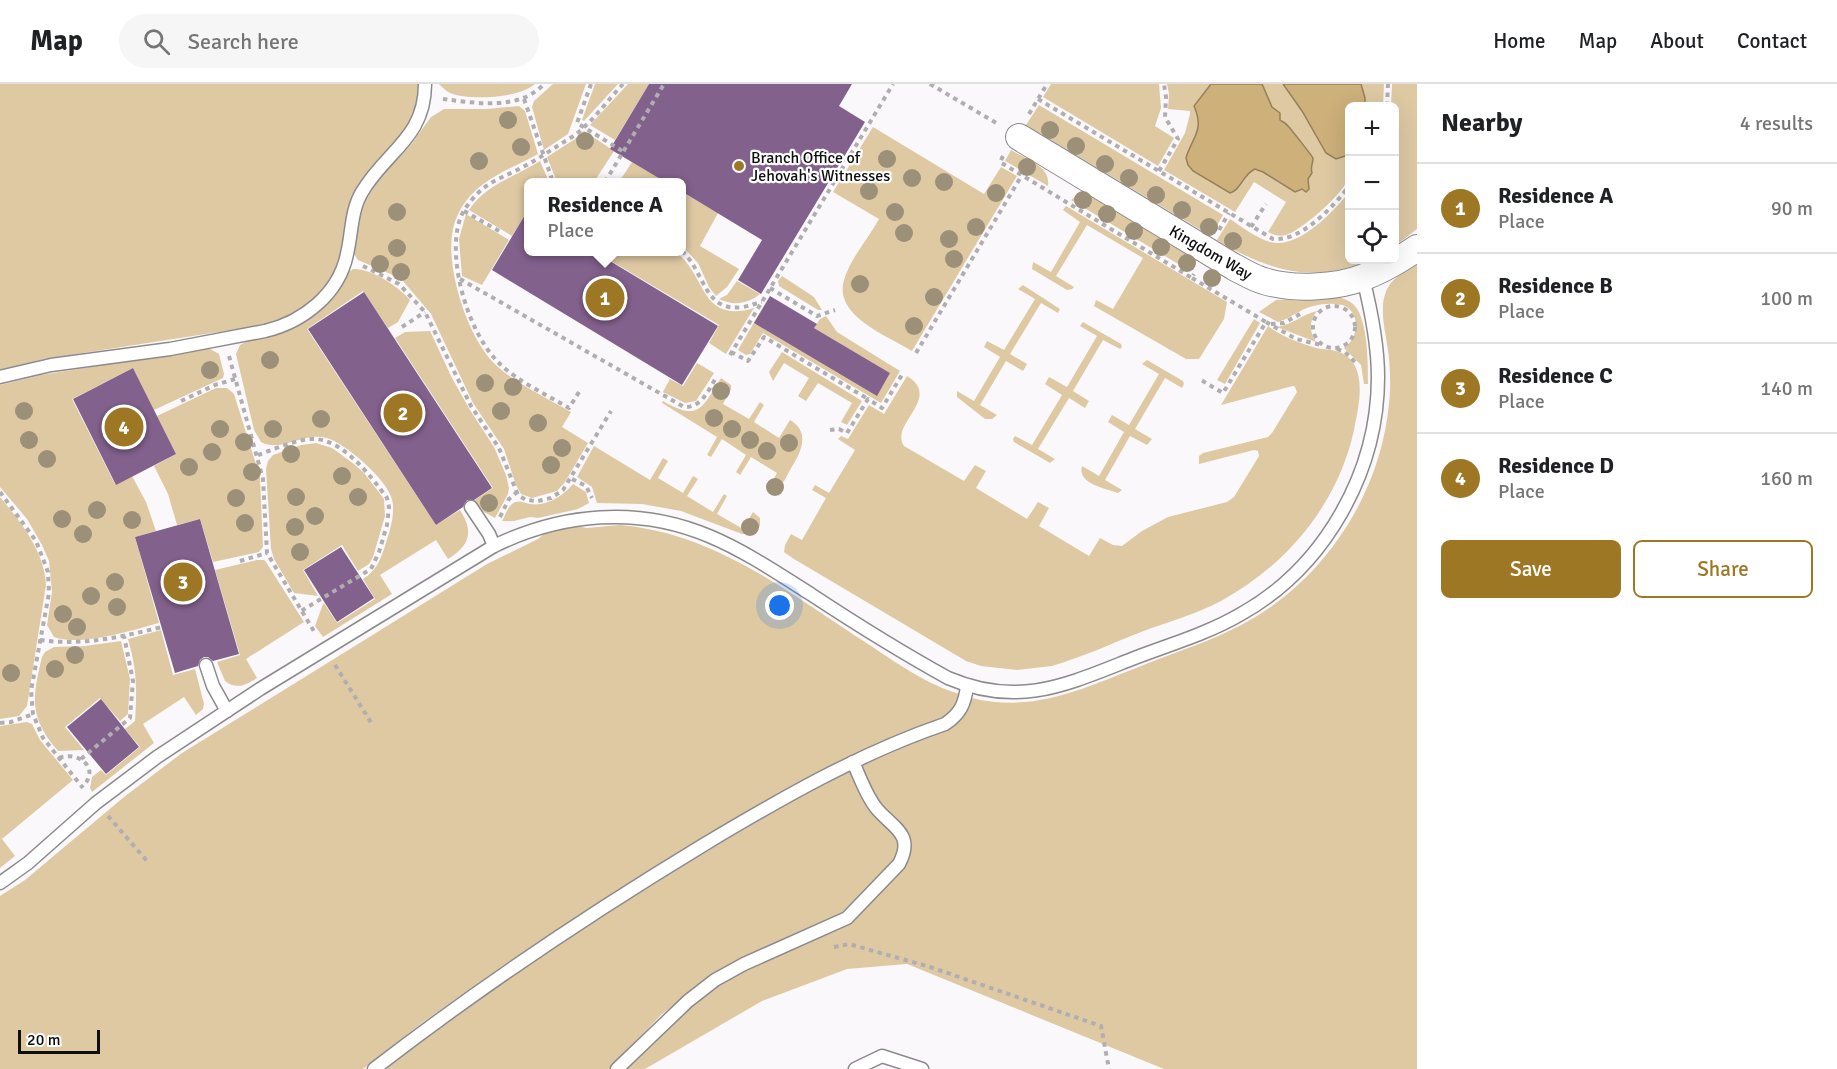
<!DOCTYPE html>
<meta charset="utf-8">
<style>
:root{--surface:#fff;--page:#f6f6f6;--text:#202124;--muted:#757577;--line:#e0e0e0;--accent:#9d7724}
body{margin:0;font-family:Signika,sans-serif;background:var(--page);color:var(--text)}
.controls{position:absolute;right:18px;top:18px;display:grid;overflow:hidden;border-radius:9px;box-shadow:0 6px 24px #0002}
.controls button{width:54px;height:54px;display:grid;place-items:center;padding:0;border:0;border-bottom:2px solid var(--line);background:var(--surface);color:var(--text);font:30px sans-serif}
.scale{position:absolute;left:18px;bottom:15px;width:82px;box-sizing:border-box;padding-left:6px;border:3px solid #100f10;border-top:0;font-size:16px;line-height:21px;white-space:nowrap;color:#100f10;-webkit-text-stroke:4px #fff;paint-order:stroke}
.you{position:absolute;left:780px;top:522px;width:21px;height:21px;margin:-15px;border:4px solid #fff;border-radius:50%;background:#1a73e8;box-shadow:0 0 0 9px #1a73e833}
.badge{display:grid;place-items:center;width:39px;height:39px;border-radius:50%;background:var(--accent);color:#fff;font-size:20px;font-weight:700}
.pin{position:absolute;translate:-50% -50%;border:3px solid #fff;box-shadow:0 2px 6px #0006}
.popup{position:absolute;left:524px;top:94px;width:162px;height:78px;box-sizing:border-box;display:grid;place-content:center;border-radius:9px;background:var(--surface);filter:drop-shadow(0 2px 4px #0005);font-size:20px;white-space:nowrap;color:var(--muted)}
.popup b{font-size:22px;color:var(--text)}
.popup::after{content:'';position:absolute;left:50%;top:100%;margin-left:-12px;border:12px solid transparent;border-top-color:var(--surface)}
.list{margin:0;padding:0;list-style:none}
h2{display:flex;justify-content:space-between;align-items:center;height:78px;margin:0;padding:0 24px;font-size:26px}
h2 small{font-size:20px;font-weight:400;color:var(--muted)}
.list li{display:grid;grid-template-columns:39px 1fr auto;gap:18px;align-items:center;box-sizing:border-box;height:90px;padding:0 24px;border-top:2px solid var(--line)}
.list b{display:block;font-size:22px;white-space:nowrap}
.list p{margin:0;font-size:20px;white-space:nowrap;color:var(--muted)}
.list em{font-size:20px;font-style:normal;color:var(--muted)}
.actions{display:flex;gap:12px;padding:18px 24px}
.actions a{flex:1;padding:14px 0;border:2px solid var(--accent);border-radius:9px;text-align:center;font-size:21px;color:var(--accent)}
.actions .main{background:var(--accent);color:#fff}
.icon{flex:none;width:33px;height:33px;fill:none;stroke:currentColor;stroke-width:2;stroke-linecap:round;stroke-linejoin:round}
.map{position:relative;flex:none;width:1417px;height:985px;overflow:hidden}
header{display:flex;align-items:center;gap:36px;box-sizing:border-box;height:84px;padding:0 30px;background:var(--surface);border-bottom:2px solid var(--line)}
header strong{font-size:28px}
nav{display:flex;gap:33px;margin-inline-start:auto;font-size:21px}
.search{width:420px;height:54px;background:var(--page);display:flex;align-items:center;gap:15px;box-sizing:border-box;padding:0 21px;border-radius:33px;color:var(--muted);font-size:22px}
main{display:flex}
aside{flex:1;background:var(--surface)}
.map>svg:first-child{display:block}
.green{fill:#dec9a3}
.water{fill:#cdb07a;stroke:#94805a;stroke-width:1.5}
.building{fill:#83618d}
.lines{fill:none;stroke-linecap:round;stroke-linejoin:round}
.service-casing{stroke:#8c8a8d;stroke-width:15}
.minor-casing{stroke:#8c8a8d;stroke-width:28}
.path{stroke:#b0aeb1;stroke-width:4;stroke-dasharray:4.5 4.5;stroke-linecap:butt}
.service{stroke:#fff;stroke-width:12}
.minor{stroke:#fff;stroke-width:26}
.tree{fill:#9c9079}
.poi-dot{fill:#9d7724;stroke:#fff;stroke-width:2}
.labels{text-anchor:middle;stroke-width:4.5;stroke-linejoin:round;paint-order:stroke}
.poi-label{font-size:16px;fill:#100f10;stroke:#fff;text-anchor:start}
.street-label{font-size:16px;fill:#100f10;stroke:#fff}
</style>
<header>
<strong>Map</strong>
<div class="search"><svg class="icon" aria-label="search" viewBox="0 0 24 24"><circle cx="10" cy="10" r="6"/><path d="M15 15l6 6"/></svg>Search here</div>
<nav><a>Home</a><a>Map</a><a>About</a><a>Contact</a></nav>
</header>
<main>
<div class="map">
<svg width="1417" height="985" viewBox="0 0 1417 985">
<rect width="100%" height="100%" fill="#fbf8fc"/>
<!-- green -->
<g class="green">
<path d="M 0,0 L 420,0 C 419,11 418,26 412,36 C 397,63 370,81 355,108 C 344,127 346,149 341,170 C 333,206 299,234 264,241 L 44,275 L 0,286 Z"/>
<path d="M 439,0 L 535,0 C 519,14 470,17 450,9 C 446,7 442,3 439,0 Z"/>
<path d="M 553,0 L 586,0 L 568,50 L 544,66 L 532,23 L 534,17 Z"/>
<path d="M 595,0 L 618,0 L 584,37 L 582,36 Z"/>
<path d="M 628,0 L 649,0 L 615,56 L 590,41 Z"/>
<path d="M 1051,0 L 1159,0 L 1161,24 L 1155,42 L 1174,54 L 1158,82 L 1043,13 Z"/>
<path d="M 1167,0 L 1384,0 L 1383,22 L 1350,22 C 1349,43 1353,73 1349,92 C 1347,107 1301,147 1286,151 C 1279,153 1274,151 1268,148 L 1286,118 L 1254,98 L 1235,128 L 1164,86 L 1185,49 L 1190,30 L 1190,27 L 1168,25 L 1169,10 Z"/>
<path d="M 1392,0 L 1417,0 L 1417,145 L 1395,162 L 1394,22 L 1391,22 Z"/>
<path d="M 1039,21 L 1223,131 L 1211,152 L 1026,41 Z"/>
<path d="M 519,22 L 525,27 L 538,70 C 517,82 493,90 475,107 C 463,118 454,134 452,151 C 447,188 468,256 497,282 C 514,298 549,315 571,328 L 562,343 L 588,359 L 565,398 L 557,407 L 532,414 L 521,410 L 516,401 L 504,365 L 473,319 L 431,230 L 403,197 L 395,192 L 358,176 L 354,170 L 362,121 L 384,89 L 412,59 L 431,33 L 444,25 L 487,25 Z"/>
<path d="M 873,43 L 984,110 L 1001,83 L 1017,92 L 912,267 C 888,252 833,232 844,196 C 850,175 868,155 879,135 L 833,108 Z"/>
<path d="M 584,47 L 614,67 L 594,98 L 557,98 L 547,73 L 575,55 Z"/>
<path d="M 1011,66 C 1026,75 1051,82 1048,102 L 1005,77 Z"/>
<path d="M 540,77 L 549,98 L 528,98 L 528,127 L 512,152 L 469,126 C 486,100 515,93 540,77 Z"/>
<path d="M 632,78 L 666,98 L 619,98 Z"/>
<path d="M 682,108 L 718,129 L 700,162 L 739,185 L 727,203 L 716,212 L 709,203 L 698,179 L 682,162 Z"/>
<path d="M 1349,108 L 1350,176 L 1368,176 C 1312,201 1267,186 1217,156 L 1230,135 C 1242,143 1256,154 1270,158 C 1298,166 1334,127 1349,108 Z"/>
<path d="M 1088,110 L 1197,176 L 1190,187 L 1071,116 L 1078,111 Z"/>
<path d="M 1066,122 L 1227,218 L 1224,235 L 1199,275 L 1186,275 L 1094,222 L 1096,216 L 1113,225 L 1143,174 L 1087,141 L 1056,192 L 1074,203 L 1072,205 L 1067,206 L 1032,185 L 1033,178 L 1051,188 L 1080,138 L 1063,126 Z"/>
<path d="M 466,130 L 509,156 L 482,201 L 462,192 L 459,155 Z"/>
<path d="M 596,168 L 676,168 C 707,192 700,240 754,224 L 726,270 L 709,259 L 719,241 Z"/>
<path d="M 1417,180 L 1417,985 L 1164,985 L 907,880 L 847,885 L 762,917 L 645,985 L 622,985 L 664,945 L 716,901 L 847,838 L 897,788 L 907,748 L 900,739 L 881,723 L 859,683 L 956,640 L 964,632 L 972,614 C 1035,630 1089,602 1146,580 C 1178,567 1212,557 1243,540 C 1324,497 1381,410 1389,319 C 1391,304 1390,288 1389,274 C 1387,250 1375,219 1391,199 C 1397,191 1409,186 1417,180 Z"/>
<path d="M 353,185 C 371,184 398,202 410,216 L 398,238 L 388,244 L 363,207 L 307,245 L 436,441 L 460,426 C 474,448 470,461 448,475 L 436,456 L 380,491 L 392,510 L 323,553 L 315,542 L 323,520 L 324,519 L 337,539 L 375,515 L 363,495 C 376,487 380,477 385,462 C 389,449 394,435 393,421 C 393,400 350,364 332,356 C 307,344 282,370 261,358 L 254,346 L 236,270 L 240,261 L 249,256 L 283,248 L 309,235 L 336,210 L 346,190 Z"/>
<path d="M 782,192 L 814,213 L 822,226 L 818,226 L 779,202 L 778,197 Z"/>
<path d="M 737,197 L 760,210 C 748,220 733,222 719,215 L 727,211 Z"/>
<path d="M 1023,201 L 1060,225 L 1058,229 L 1041,219 L 1010,270 L 1027,280 L 1023,287 L 1006,277 L 980,321 L 997,331 L 992,335 L 985,335 L 957,313 L 957,307 L 974,317 L 1000,273 L 984,263 L 987,257 L 1004,266 L 1035,215 L 1018,205 Z"/>
<path d="M 770,211 L 755,239 L 877,311 L 890,289 L 814,244 L 820,235 L 826,232 L 837,248 L 900,287 L 881,319 L 763,249 L 750,270 L 746,271 L 738,266 Z"/>
<path d="M 1339,213 C 1344,215 1351,217 1355,222 C 1368,237 1368,281 1368,300 L 1364,300 L 1361,281 L 1344,264 C 1362,252 1360,220 1335,220 C 1324,219 1308,222 1299,228 C 1292,231 1286,236 1278,238 L 1259,228 L 1276,216 Z"/>
<path d="M 1317,227 C 1309,237 1309,247 1316,258 L 1277,243 C 1292,241 1303,230 1317,227 Z"/>
<path d="M 1254,235 L 1260,239 L 1225,300 L 1217,296 Z"/>
<path d="M 1083,238 L 1121,260 L 1122,263 L 1120,265 L 1103,256 L 1073,307 L 1089,317 L 1085,324 L 1069,314 L 1038,365 L 1055,375 L 1050,379 L 1014,358 L 1013,355 L 1015,352 L 1032,361 L 1062,311 L 1045,300 L 1049,293 L 1067,303 L 1097,252 L 1080,242 Z"/>
<path d="M 1268,242 C 1281,252 1297,258 1313,263 C 1326,267 1341,264 1351,276 C 1366,294 1358,325 1354,346 C 1338,420 1287,481 1221,517 C 1196,530 1168,538 1141,548 C 1111,560 1082,573 1052,582 L 1017,586 L 981,582 L 966,577 L 794,475 L 784,468 L 785,461 L 791,450 L 802,456 L 826,414 L 812,406 L 815,401 L 829,409 L 855,366 L 838,355 L 841,352 L 848,355 L 869,321 L 884,330 L 907,292 C 943,314 889,340 904,362 L 964,397 L 975,381 L 986,387 L 976,404 L 1027,435 L 1038,418 L 1049,424 L 1039,442 L 1089,472 L 1100,454 L 1113,461 L 1122,462 L 1142,447 L 1168,433 L 1227,418 L 1234,413 L 1259,372 L 1258,367 L 1254,366 L 1199,380 L 1199,372 L 1203,369 L 1268,353 L 1272,349 L 1297,308 L 1295,303 L 1293,302 L 1221,321 Z"/>
<path d="M 430,247 L 452,294 L 470,326 L 494,363 L 506,391 L 509,404 L 508,410 L 495,434 L 482,427 L 473,417 L 493,404 L 395,254 L 405,248 Z"/>
<path d="M 201,265 L 210,265 L 219,270 L 224,290 L 223,294 L 154,326 L 133,284 L 72,315 L 115,400 L 132,392 L 146,418 L 156,447 L 135,453 L 159,539 C 133,546 80,563 54,553 L 47,541 L 52,508 L 49,477 L 42,461 L 27,435 L 0,403 L 0,301 L 41,291 Z"/>
<path d="M 782,268 L 862,317 L 847,341 L 841,338 L 852,319 L 818,299 L 806,317 L 798,312 L 809,294 L 784,279 L 773,297 L 769,288 Z"/>
<path d="M 1147,276 L 1183,297 L 1184,300 L 1182,304 L 1165,294 L 1135,345 L 1152,355 L 1147,361 L 1130,352 L 1105,396 L 1122,406 L 1118,409 C 1105,404 1077,400 1082,382 L 1099,392 L 1124,348 L 1108,338 L 1112,331 L 1129,341 L 1159,290 L 1142,280 Z"/>
<path d="M 697,279 L 714,289 L 696,317 L 685,319 L 663,308 L 670,295 L 683,302 Z"/>
<path d="M 721,294 L 731,301 L 731,305 L 723,320 L 749,335 L 760,318 L 764,321 L 754,338 L 779,354 L 790,336 C 812,349 800,370 790,386 C 784,397 781,407 767,408 L 777,389 L 751,373 L 740,391 L 736,388 L 746,371 L 722,355 L 711,373 L 707,371 L 717,353 L 662,319 L 663,317 C 699,338 702,324 721,294 Z"/>
<path d="M 216,304 L 227,304 L 234,310 L 260,393 L 263,463 L 259,468 L 213,478 L 200,435 L 177,441 L 168,410 L 154,382 L 176,370 L 157,332 Z"/>
<path d="M 316,359 L 332,364 L 354,380 L 364,389 L 384,415 L 385,432 L 373,473 L 369,480 L 358,487 L 342,461 L 303,486 L 318,512 L 294,509 L 274,475 L 271,465 L 266,385 L 268,377 L 273,371 L 301,361 Z"/>
<path d="M 594,362 L 650,396 L 663,374 L 668,377 L 658,394 L 683,409 L 693,392 L 698,395 L 687,412 L 713,428 L 724,410 L 727,412 L 717,430 L 743,445 L 753,428 L 760,434 L 760,442 L 751,449 L 742,450 L 681,427 L 642,420 L 597,419 L 592,403 L 577,393 Z"/>
<path d="M 573,400 L 586,408 L 589,419 L 578,425 L 538,434 L 530,433 L 514,437 L 502,437 C 505,432 507,424 512,420 C 519,415 523,419 530,420 C 546,423 563,412 573,400 Z"/>
<path d="M 0,413 C 21,438 44,467 46,501 L 27,622 L 19,632 L 0,635 Z"/>
<path d="M 620,441 C 715,449 791,510 868,560 C 897,579 927,601 960,610 L 954,624 L 941,634 L 893,654 L 807,694 L 704,753 L 621,804 L 507,879 L 423,938 L 363,985 L 0,985 L 0,812 L 25,796 L 124,713 L 182,669 L 487,480 L 538,455 L 545,449 L 576,442 L 587,444 Z"/>
<path d="M 257,476 L 264,476 L 266,478 L 304,538 L 246,575 L 257,594 C 246,601 236,606 225,597 L 217,578 L 240,571 L 215,486 Z"/>
<path d="M 161,546 L 173,591 L 195,585 L 204,620 L 203,625 L 196,631 L 184,613 L 143,640 L 154,659 L 92,708 L 90,704 L 92,693 L 101,686 L 106,691 L 140,663 L 125,645 L 135,637 C 137,603 137,587 128,555 Z"/>
<path d="M 121,557 L 130,595 L 128,630 L 120,637 L 100,614 L 65,643 L 84,666 L 58,667 C 29,633 32,614 42,573 L 45,568 L 54,563 L 85,562 Z"/>
<path d="M 27,638 L 32,640 L 40,656 L 73,696 L 2,755 L 15,772 L 0,784 L 0,642 Z"/>
<path d="M 851,686 L 901,759 L 896,776 L 847,829 L 758,866 L 709,893 L 661,931 L 609,985 L 384,985 C 448,934 516,888 585,844 C 672,788 759,734 851,686 Z"/>
</g>
<!-- water -->
<g class="water">
<path d="M 1211,0 L 1262,0 L 1272,23 L 1280,29 L 1280,36 C 1283,38 1286,39 1288,42 C 1291,45 1312,72 1313,74 C 1313,80 1310,83 1312,89 L 1308,95 L 1309,105 L 1306,108 L 1302,105 L 1295,108 L 1263,88 L 1255,85 C 1243,90 1241,106 1230,109 L 1193,87 L 1188,81 L 1186,74 C 1192,53 1205,47 1194,22 Z"/>
<path d="M 1283,0 L 1361,0 L 1365,14 L 1365,22 L 1350,22 L 1349,67 L 1345,72 L 1336,75 L 1326,69 L 1302,27 Z"/>
</g>
<!-- building -->
<g class="building">
<path d="M 649,0 L 852,0 L 839,22 L 865,38 L 761,210 L 738,196 L 762,156 L 681,107 L 681,99 L 667,99 L 610,65 Z"/>
<path d="M 528,126 L 528,168 L 595,168 L 718,242 L 682,301 L 492,186 Z"/>
<path d="M 364,208 L 492,404 L 474,416 L 467,416 L 463,423 L 436,441 L 308,245 Z"/>
<path d="M 770,212 L 817,240 L 814,244 L 890,289 L 877,312 L 754,239 Z"/>
<path d="M 133,284 L 176,370 L 116,401 L 73,315 Z"/>
<path d="M 200,435 L 239,570 L 213,577 L 208,573 L 204,573 L 200,576 L 198,582 L 175,589 L 135,453 Z"/>
<path d="M 341,463 L 374,514 L 337,538 L 304,486 Z"/>
<path d="M 101,615 L 139,663 L 106,690 L 67,643 Z"/>
</g>
<g class="lines">
<defs>
<g id="service">
<path d="M 0,293 L 51,281 L 170,265 L 265,247 C 303,238 339,210 347,170 C 352,149 351,126 362,108 C 386,67 425,54 425,0"/>
<path d="M 471,423 L 489,450 L 494,462"/>
<path d="M 206,581 L 213,602 L 227,627"/>
<path d="M 0,799 L 28,779 L 96,719 L 157,673 L 260,605 L 494,462 C 562,429 638,422 709,452 C 745,467 779,490 812,511 C 856,540 901,568 948,594 C 1018,624 1066,601 1132,575 C 1168,561 1207,550 1241,530 C 1325,483 1378,388 1378,293 C 1378,260 1371,226 1363,194"/>
<path d="M 374,985 C 480,903 591,829 705,760 C 782,714 860,669 945,640 C 960,630 965,620 967,602"/>
<path d="M 617,985 L 688,917 L 715,896 L 744,880 L 847,834 L 899,780 C 915,750 893,744 877,725 C 866,712 860,693 853,678"/>
<path d="M 855,985 L 882,972 L 922,985"/>
</g>
<path id="minor" d="M 1019,53 L 1234,183 C 1244,188 1253,194 1264,197 C 1292,206 1337,204 1364,193 C 1383,186 1401,175 1417,164"/>
</defs>
<!-- service casing -->
<use href="#service" class="service-casing"/>
<!-- minor casing -->
<use href="#minor" class="minor-casing"/>
<!-- path -->
<g class="path">
<path d="M 591,0 L 577,39 L 624,68"/>
<path d="M 930,0 L 998,40"/>
<path d="M 443,15 C 476,19 519,27 544,0"/>
<path d="M 524,15 L 553,98"/>
<path d="M 1038,15 L 1273,155 C 1301,158 1334,122 1350,101"/>
<path d="M 1387,22 L 1388,0"/>
<path d="M 1029,30 L 1047,0"/>
<path d="M 1003,72 L 1000,78 L 1192,194 L 1194,190"/>
<path d="M 1159,87 L 1178,55 L 1165,33 L 1166,13 L 1164,0"/>
<path d="M 605,98 L 664,0"/>
<path d="M 464,127 L 499,147"/>
<path d="M 1251,143 L 1266,120"/>
<path d="M 1219,146 L 1229,129"/>
<path d="M 682,167 C 705,188 704,229 743,223 C 750,222 756,219 762,218"/>
<path d="M 363,182 L 399,200 L 425,228 L 471,322 L 499,364 L 518,411 L 526,416 L 538,417 L 551,414 L 563,406 L 611,327"/>
<path d="M 1192,194 L 1266,238 L 1223,309 L 1201,296"/>
<path d="M 460,195 L 684,323 C 702,324 709,305 717,292"/>
<path d="M 770,204 L 817,232 L 835,226"/>
<circle cx="1334" cy="243" r="21"/>
<path d="M 1266,238 L 1296,255 L 1321,261"/>
<path d="M 1271,240 L 1284,239 L 1300,230"/>
<path d="M 402,243 L 425,228"/>
<path d="M 1337,265 L 1345,268 L 1357,280"/>
<path d="M 731,268 L 748,277 L 764,253 L 868,315"/>
<path d="M 916,269 L 1022,91"/>
<path d="M 730,271 L 893,0"/>
<path d="M 229,272 L 263,395 L 267,469 L 315,549"/>
<path d="M 579,308 L 569,324 C 549,312 517,297 500,280 C 469,251 446,176 460,135 C 463,126 471,116 478,109 C 490,97 506,92 521,84 C 539,75 555,63 572,53 C 591,40 607,17 623,0"/>
<path d="M 181,317 L 215,301 L 235,295"/>
<path d="M 830,346 L 839,345 L 847,349 L 868,315 L 882,324 L 903,289"/>
<path d="M 258,371 C 275,365 294,356 312,355 C 342,354 371,392 387,414 L 389,423 L 387,441 L 379,468 L 371,485 L 301,527"/>
<path d="M 572,395 L 586,402 L 592,414"/>
<path d="M 0,408 L 36,457 L 48,488 L 49,509 L 31,607 L 33,630 L 43,654 L 83,704"/>
<path d="M 500,433 L 509,415 L 516,409"/>
<path d="M 240,477 L 267,469"/>
<path d="M 40,556 C 82,562 121,553 162,543"/>
<path d="M 335,581 L 372,640"/>
<path d="M 0,639 L 11,638 L 33,630"/>
<path d="M 59,674 C 77,667 99,682 85,700"/>
<path d="M 81,675 L 130,634 L 133,597 L 124,552"/>
<path d="M 108,732 L 147,777"/>
<path d="M 834,863 L 849,860 L 930,883 L 1101,942 L 1109,985"/>
</g>
<!-- service -->
<use href="#service" class="service"/>
<!-- minor -->
<use href="#minor" class="minor"/>
</g>
<!-- trees -->
<g class="tree">
<circle cx="508" cy="36" r="9"/>
<circle cx="1050" cy="46" r="9"/>
<circle cx="585" cy="57" r="9"/>
<circle cx="1076" cy="62" r="9"/>
<circle cx="521" cy="63" r="9"/>
<circle cx="887" cy="75" r="9"/>
<circle cx="479" cy="77" r="9"/>
<circle cx="1105" cy="80" r="9"/>
<circle cx="1027" cy="83" r="9"/>
<circle cx="912" cy="94" r="9"/>
<circle cx="1129" cy="94" r="9"/>
<circle cx="944" cy="98" r="9"/>
<circle cx="869" cy="107" r="9"/>
<circle cx="996" cy="109" r="9"/>
<circle cx="1156" cy="111" r="9"/>
<circle cx="1083" cy="116" r="9"/>
<circle cx="1182" cy="126" r="9"/>
<circle cx="397" cy="128" r="9"/>
<circle cx="895" cy="128" r="9"/>
<circle cx="1107" cy="130" r="9"/>
<circle cx="976" cy="143" r="9"/>
<circle cx="1209" cy="143" r="9"/>
<circle cx="1134" cy="147" r="9"/>
<circle cx="904" cy="149" r="9"/>
<circle cx="949" cy="155" r="9"/>
<circle cx="1233" cy="157" r="9"/>
<circle cx="1161" cy="163" r="9"/>
<circle cx="397" cy="164" r="9"/>
<circle cx="954" cy="175" r="9"/>
<circle cx="1187" cy="179" r="9"/>
<circle cx="380" cy="180" r="9"/>
<circle cx="401" cy="188" r="9"/>
<circle cx="1212" cy="194" r="9"/>
<circle cx="860" cy="200" r="9"/>
<circle cx="934" cy="213" r="9"/>
<circle cx="914" cy="242" r="9"/>
<circle cx="270" cy="276" r="9"/>
<circle cx="210" cy="286" r="9"/>
<circle cx="485" cy="299" r="9"/>
<circle cx="513" cy="303" r="9"/>
<circle cx="721" cy="307" r="9"/>
<circle cx="24" cy="327" r="9"/>
<circle cx="501" cy="327" r="9"/>
<circle cx="714" cy="334" r="9"/>
<circle cx="321" cy="335" r="9"/>
<circle cx="538" cy="339" r="9"/>
<circle cx="220" cy="345" r="9"/>
<circle cx="273" cy="345" r="9"/>
<circle cx="732" cy="345" r="9"/>
<circle cx="29" cy="356" r="9"/>
<circle cx="750" cy="356" r="9"/>
<circle cx="244" cy="358" r="9"/>
<circle cx="789" cy="359" r="9"/>
<circle cx="562" cy="364" r="9"/>
<circle cx="767" cy="367" r="9"/>
<circle cx="212" cy="368" r="9"/>
<circle cx="291" cy="370" r="9"/>
<circle cx="47" cy="375" r="9"/>
<circle cx="551" cy="381" r="9"/>
<circle cx="189" cy="383" r="9"/>
<circle cx="252" cy="388" r="9"/>
<circle cx="342" cy="392" r="9"/>
<circle cx="775" cy="403" r="9"/>
<circle cx="296" cy="413" r="9"/>
<circle cx="358" cy="413" r="9"/>
<circle cx="236" cy="414" r="9"/>
<circle cx="489" cy="419" r="9"/>
<circle cx="97" cy="426" r="9"/>
<circle cx="315" cy="432" r="9"/>
<circle cx="62" cy="435" r="9"/>
<circle cx="132" cy="436" r="9"/>
<circle cx="245" cy="439" r="9"/>
<circle cx="295" cy="443" r="9"/>
<circle cx="750" cy="443" r="9"/>
<circle cx="83" cy="450" r="9"/>
<circle cx="300" cy="468" r="9"/>
<circle cx="115" cy="498" r="9"/>
<circle cx="91" cy="512" r="9"/>
<circle cx="117" cy="523" r="9"/>
<circle cx="63" cy="530" r="9"/>
<circle cx="77" cy="543" r="9"/>
<circle cx="75" cy="571" r="9"/>
<circle cx="55" cy="585" r="9"/>
<circle cx="11" cy="589" r="9"/>
</g>
<!-- markers -->
<circle class="poi-dot" cx="739" cy="82" r="6"/>
<g class="labels">
<!-- poi labels -->
<g class="poi-label">
<text x="751" y="79">Branch Office of<tspan x="751" dy="18">Jehovah's Witnesses</tspan></text>
</g>
<!-- street labels -->
<g class="street-label">
<text transform="translate(1211 168) rotate(30)" y="6">Kingdom Way</text>
</g>
</g>
</svg>
<div class="controls">
<button>+</button>
<button>−</button>
<button><svg class="icon" aria-label="locate" viewBox="0 0 24 24"><circle cx="12" cy="12" r="6"/><path d="M12 2v4M12 18v4M2 12h4M18 12h4"/></svg></button>
</div>
<div class="scale">20 m</div>
<div class="you"></div>
<div class="pin badge" style="left:605px;top:214px">1</div>
<div class="popup"><b>Residence A</b>Place</div>
<div class="pin badge" style="left:403px;top:329px">2</div>
<div class="pin badge" style="left:183px;top:498px">3</div>
<div class="pin badge" style="left:124px;top:343px">4</div>
</div>
<aside>
<h2>Nearby<small>4 results</small></h2>
<ul class="list">
<li><span class="badge">1</span><div><b>Residence A</b><p>Place</p></div><em>90 m</em></li>
<li><span class="badge">2</span><div><b>Residence B</b><p>Place</p></div><em>100 m</em></li>
<li><span class="badge">3</span><div><b>Residence C</b><p>Place</p></div><em>140 m</em></li>
<li><span class="badge">4</span><div><b>Residence D</b><p>Place</p></div><em>160 m</em></li>
</ul>
<div class="actions"><a class="main">Save</a><a>Share</a></div>
</aside>
</main>
